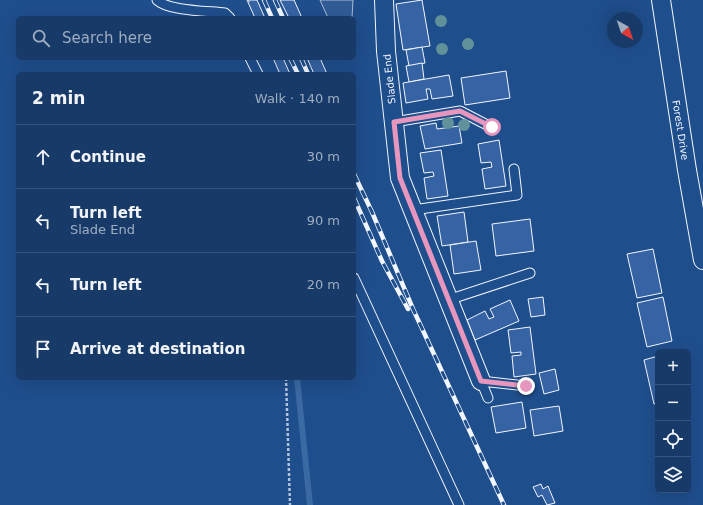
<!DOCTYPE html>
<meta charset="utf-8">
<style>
:root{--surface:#173a69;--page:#20416f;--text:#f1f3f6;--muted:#9eadc0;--line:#36547d}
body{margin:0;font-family:"DejaVu Sans",sans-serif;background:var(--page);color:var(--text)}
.controls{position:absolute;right:12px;bottom:12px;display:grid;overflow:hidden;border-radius:6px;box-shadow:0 4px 16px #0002}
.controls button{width:36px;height:36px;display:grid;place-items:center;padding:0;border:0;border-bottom:1px solid var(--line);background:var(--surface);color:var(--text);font:20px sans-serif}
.compass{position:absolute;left:607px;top:12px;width:36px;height:36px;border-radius:50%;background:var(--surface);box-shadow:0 4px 16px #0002;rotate:140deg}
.stop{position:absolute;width:12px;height:12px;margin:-9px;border:3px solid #e797bd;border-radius:50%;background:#fff}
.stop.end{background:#e797bd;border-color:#fff;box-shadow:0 1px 4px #0008}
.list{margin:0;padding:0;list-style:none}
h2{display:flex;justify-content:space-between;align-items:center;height:52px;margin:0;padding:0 16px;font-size:17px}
h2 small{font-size:13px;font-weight:400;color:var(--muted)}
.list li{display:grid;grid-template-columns:26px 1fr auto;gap:12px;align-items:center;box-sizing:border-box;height:64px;padding:0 16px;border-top:1px solid var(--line)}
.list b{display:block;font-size:15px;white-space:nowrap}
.list p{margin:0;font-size:13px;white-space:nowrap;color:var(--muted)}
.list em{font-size:13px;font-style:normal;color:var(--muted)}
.icon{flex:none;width:22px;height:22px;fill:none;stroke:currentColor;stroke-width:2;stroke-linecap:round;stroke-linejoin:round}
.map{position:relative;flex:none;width:703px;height:505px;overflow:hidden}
.search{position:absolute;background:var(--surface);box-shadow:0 4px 16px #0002;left:16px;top:16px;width:340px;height:44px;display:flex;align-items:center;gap:10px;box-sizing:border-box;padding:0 14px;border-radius:6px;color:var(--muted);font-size:15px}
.panel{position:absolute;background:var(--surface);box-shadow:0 4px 16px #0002;left:16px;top:72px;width:340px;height:308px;border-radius:6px}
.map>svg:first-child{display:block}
.parking{fill:#305b95;stroke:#a8bbd7}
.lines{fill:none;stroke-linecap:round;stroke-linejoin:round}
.stream{stroke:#3b69a3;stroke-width:6}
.building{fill:#3563a3;stroke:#f2f6ff}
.lane-casing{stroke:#f2f6ff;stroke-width:11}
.street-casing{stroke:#f2f6ff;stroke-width:20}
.path{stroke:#b3c4dc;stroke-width:2.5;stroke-dasharray:3 2;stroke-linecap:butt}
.lane{stroke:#1f4e8c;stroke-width:9}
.street{stroke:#1f4e8c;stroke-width:18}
.rail-casing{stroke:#f2f6ff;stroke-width:4.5}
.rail{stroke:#1f4e8c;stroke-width:3;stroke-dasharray:9;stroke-linecap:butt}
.tree{fill:#61919a}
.route{stroke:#e797bd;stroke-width:5}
.labels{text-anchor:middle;stroke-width:3;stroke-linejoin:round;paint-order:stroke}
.street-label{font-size:10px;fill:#f2f6ff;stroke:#1f4e8c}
</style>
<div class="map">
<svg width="703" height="505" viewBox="0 0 703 505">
<rect width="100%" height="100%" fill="#1f4e8c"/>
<!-- parking -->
<path class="parking" d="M 320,0 L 353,0 L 352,18 L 328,18 Z"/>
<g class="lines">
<!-- stream -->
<path class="stream" d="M 297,378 L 310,505"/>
</g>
<!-- building -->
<g class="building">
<path d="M 247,0 L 257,0 L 265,18 L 255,18 Z"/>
<path d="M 280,0 L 294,0 L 302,18 L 289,18 Z"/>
<path d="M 422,0 L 430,46 L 403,50 L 396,4 Z"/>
<path d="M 422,47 L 425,63 L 409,66 L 406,50 Z"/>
<path d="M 273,58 L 283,58 L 290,74 L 280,74 Z"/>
<path d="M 307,58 L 320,58 L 327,74 L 314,74 Z"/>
<path d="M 422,63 L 424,79 L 409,82 L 406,66 Z"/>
<path d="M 506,71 L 510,98 L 465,105 L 461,78 Z"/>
<path d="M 449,75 L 453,96 L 432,99 L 430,89 L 426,89 L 428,99 L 406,103 L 403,83 Z"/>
<path d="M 436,123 L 437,129 L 459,126 L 462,143 L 425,149 L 420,126 Z"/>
<path d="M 499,140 L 506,186 L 485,189 L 482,169 L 492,167 L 491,162 L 481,163 L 478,144 Z"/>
<path d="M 441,150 L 448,196 L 427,199 L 424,178 L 434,176 L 433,172 L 424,173 L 420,153 Z"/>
<path d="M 464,212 L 468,242 L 442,246 L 437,216 Z"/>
<path d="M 530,219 L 534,251 L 496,256 L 492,224 Z"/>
<path d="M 476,241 L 481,270 L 454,274 L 450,245 Z"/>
<path d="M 653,249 L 662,293 L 637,298 L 627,254 Z"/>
<path d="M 543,297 L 545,315 L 531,317 L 528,299 Z"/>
<path d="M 663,297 L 672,341 L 647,347 L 637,303 Z"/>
<path d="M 510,300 L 519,321 L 475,340 L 467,320 L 485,311 L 489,319 L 494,317 L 490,309 Z"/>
<path d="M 530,327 L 536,374 L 514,377 L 512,356 L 521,355 L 521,352 L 511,353 L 508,330 Z"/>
<path d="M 658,356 L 658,403 L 654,404 L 644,360 Z"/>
<path d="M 555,369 L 559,390 L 544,394 L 539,373 Z"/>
<path d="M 522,402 L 526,428 L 496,433 L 491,407 Z"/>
<path d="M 559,406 L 563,431 L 534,436 L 530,410 Z"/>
<path d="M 541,484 L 543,489 L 548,486 L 555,503 L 547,505 L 542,495 L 538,497 L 533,487 Z"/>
</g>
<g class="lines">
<defs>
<g id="lane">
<path d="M 157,0 C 168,11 209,11 225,13 L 230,18"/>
<path d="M 250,58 L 258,74"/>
<path d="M 394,122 L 460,111 L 491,127"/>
<path d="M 413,210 L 517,195 L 514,169"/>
<path d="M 354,278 L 459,505"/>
<path d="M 448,300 L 530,273"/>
<path d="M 488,398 L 481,381 L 526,386"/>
</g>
<g id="street">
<path d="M 384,0 L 386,51 L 400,178 L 481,381"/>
<path d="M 661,0 L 687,170 L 703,260"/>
</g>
</defs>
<!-- lane casing -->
<use href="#lane" class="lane-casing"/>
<!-- street casing -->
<use href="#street" class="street-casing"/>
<!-- path -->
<g class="path">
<path d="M 248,0 L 249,2"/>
<path d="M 286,378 L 290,505"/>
</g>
<!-- lane -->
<use href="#lane" class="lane"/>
<!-- street -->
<use href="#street" class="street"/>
<defs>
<g id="rail">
<path d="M 264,0 L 272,18"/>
<path d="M 275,0 L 283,18"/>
<path d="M 290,58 L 298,74"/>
<path d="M 301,58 L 308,74"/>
<path d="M 354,174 L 372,212 L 413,309 L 504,505"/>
<path d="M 354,198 L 382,261 L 408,309"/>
</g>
</defs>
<!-- rail casing -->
<use href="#rail" class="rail-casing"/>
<!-- rail -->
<use href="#rail" class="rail"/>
</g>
<!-- trees -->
<g class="tree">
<circle cx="441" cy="21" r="6"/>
<circle cx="468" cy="44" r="6"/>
<circle cx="442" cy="49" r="6"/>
<circle cx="448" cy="123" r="6"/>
<circle cx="464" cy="125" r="6"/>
</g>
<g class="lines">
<!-- route -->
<path class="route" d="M 492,127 L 460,111 L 394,122 L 400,178 L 481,381 L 526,386"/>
</g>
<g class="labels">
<!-- street labels -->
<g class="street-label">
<text transform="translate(389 79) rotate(-96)" y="4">Slade End</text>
<text transform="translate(681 130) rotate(81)" y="4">Forest Drive</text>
</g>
</g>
</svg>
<div class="controls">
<button>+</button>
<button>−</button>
<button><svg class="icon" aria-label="locate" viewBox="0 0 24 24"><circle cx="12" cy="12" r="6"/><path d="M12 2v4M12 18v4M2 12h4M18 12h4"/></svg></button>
<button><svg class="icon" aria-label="layers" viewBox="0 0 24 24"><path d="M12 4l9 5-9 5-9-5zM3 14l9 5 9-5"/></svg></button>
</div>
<svg class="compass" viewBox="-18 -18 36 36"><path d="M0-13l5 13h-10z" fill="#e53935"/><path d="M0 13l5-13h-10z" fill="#9eadc0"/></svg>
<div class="stop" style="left:492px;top:127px"></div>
<div class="stop end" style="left:526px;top:386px"></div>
<div class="search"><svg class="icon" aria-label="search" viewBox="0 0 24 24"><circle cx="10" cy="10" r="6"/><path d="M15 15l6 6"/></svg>Search here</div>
<section class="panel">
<h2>2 min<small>Walk · 140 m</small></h2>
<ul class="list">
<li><svg class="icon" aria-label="ahead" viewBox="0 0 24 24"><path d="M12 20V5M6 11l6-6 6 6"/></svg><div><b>Continue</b></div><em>30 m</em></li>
<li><svg class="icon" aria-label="left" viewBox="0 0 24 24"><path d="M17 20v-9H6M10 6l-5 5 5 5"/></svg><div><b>Turn left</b><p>Slade End</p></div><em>90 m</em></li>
<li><svg class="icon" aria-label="left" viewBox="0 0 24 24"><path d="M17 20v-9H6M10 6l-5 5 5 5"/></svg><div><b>Turn left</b></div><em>20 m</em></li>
<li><svg class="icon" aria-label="arrive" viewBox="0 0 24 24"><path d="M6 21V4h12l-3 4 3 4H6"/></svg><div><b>Arrive at destination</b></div></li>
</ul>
</section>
</div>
